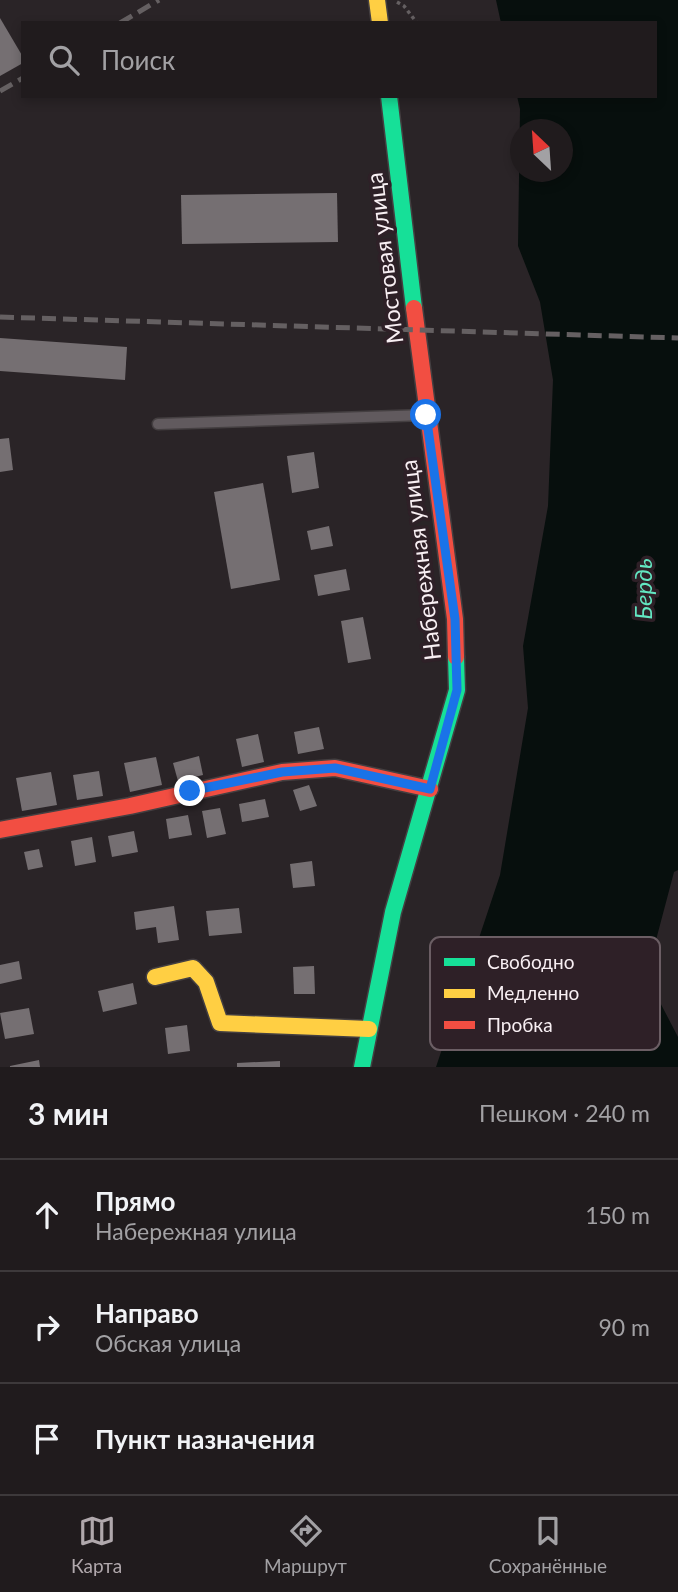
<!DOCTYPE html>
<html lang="ru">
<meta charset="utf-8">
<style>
:root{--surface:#201b1d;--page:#2d282a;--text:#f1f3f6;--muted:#a2a1a4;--line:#3d393b;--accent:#b0a8ac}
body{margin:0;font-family:Lato,sans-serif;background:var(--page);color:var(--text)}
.compass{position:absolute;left:510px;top:119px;width:63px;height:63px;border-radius:50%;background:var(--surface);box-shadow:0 4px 10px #0003;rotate:335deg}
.stop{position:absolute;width:21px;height:21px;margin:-16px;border:5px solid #1a73e8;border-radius:50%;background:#fff}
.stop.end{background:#1a73e8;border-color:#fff;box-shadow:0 2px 7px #0008}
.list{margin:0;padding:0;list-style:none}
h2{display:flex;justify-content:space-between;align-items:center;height:91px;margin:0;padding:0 28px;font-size:30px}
h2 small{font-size:23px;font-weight:400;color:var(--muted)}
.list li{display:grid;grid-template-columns:46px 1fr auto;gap:21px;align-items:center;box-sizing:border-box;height:112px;padding:0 28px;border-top:2px solid var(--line)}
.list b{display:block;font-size:26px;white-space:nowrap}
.list p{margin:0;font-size:23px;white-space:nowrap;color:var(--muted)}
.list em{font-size:23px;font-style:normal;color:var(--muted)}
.icon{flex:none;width:38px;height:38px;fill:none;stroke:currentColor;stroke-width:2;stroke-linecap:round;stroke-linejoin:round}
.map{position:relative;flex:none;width:678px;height:1067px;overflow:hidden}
.search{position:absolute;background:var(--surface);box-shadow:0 4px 10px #0003;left:21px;right:21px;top:21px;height:77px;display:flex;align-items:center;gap:18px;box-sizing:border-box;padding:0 24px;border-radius:0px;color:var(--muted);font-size:26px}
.sheet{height:427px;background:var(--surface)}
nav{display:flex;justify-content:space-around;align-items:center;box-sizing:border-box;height:98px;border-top:2px solid var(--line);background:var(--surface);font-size:19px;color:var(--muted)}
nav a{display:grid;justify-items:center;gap:4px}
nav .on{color:var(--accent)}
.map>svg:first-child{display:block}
.water{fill:#070f0d;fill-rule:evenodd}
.building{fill:#756f72}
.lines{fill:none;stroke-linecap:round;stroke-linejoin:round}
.lane-casing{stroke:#443f41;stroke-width:13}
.fast-casing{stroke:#443f41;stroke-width:19}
.slow-casing{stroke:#443f41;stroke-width:19}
.jam-casing{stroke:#443f41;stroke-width:19}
.path{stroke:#656062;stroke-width:3.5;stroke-dasharray:3.5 3.5;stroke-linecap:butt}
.lane{stroke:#615a5e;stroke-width:10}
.fast{stroke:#16e098;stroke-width:16}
.slow{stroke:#ffcf43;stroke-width:16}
.jam{stroke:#f24e42;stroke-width:16}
.rail{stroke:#656062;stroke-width:5;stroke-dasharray:14 7;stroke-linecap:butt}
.route{stroke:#1a73e8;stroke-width:9}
.labels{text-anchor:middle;stroke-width:7;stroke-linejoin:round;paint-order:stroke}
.street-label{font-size:23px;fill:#f8eff3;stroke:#2e2027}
.water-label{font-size:24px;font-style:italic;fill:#63e7c2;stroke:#2e2027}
.key{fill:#2e2027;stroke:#6b5e64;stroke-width:2}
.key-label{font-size:19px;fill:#f8eff3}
</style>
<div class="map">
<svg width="678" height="1067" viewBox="0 0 678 1067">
<rect width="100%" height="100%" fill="#2a2427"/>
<!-- water -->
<path class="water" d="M 496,0 L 678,0 L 678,870 L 674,872 L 656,940 L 651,985 L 678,1037 L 678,1067 L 436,1067 L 500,875 L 528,708 L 523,646 L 548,506 L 553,380 L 540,302 L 518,246 L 520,109 L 517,96 L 655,96 L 655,23 L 501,23 ZM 520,130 L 562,130 L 562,172 L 520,172 Z"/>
<!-- building -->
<g class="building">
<path d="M 0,18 L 23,57 L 23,63 L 0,76 Z"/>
<path d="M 337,193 L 338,242 L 182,244 L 181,195 Z"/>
<path d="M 0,338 L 127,347 L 125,380 L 0,371 Z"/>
<path d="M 9,438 L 13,470 L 0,472 L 0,439 Z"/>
<path d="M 314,452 L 319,488 L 292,493 L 287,456 Z"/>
<path d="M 263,483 L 280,580 L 231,589 L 214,492 Z"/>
<path d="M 329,526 L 333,546 L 311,550 L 307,531 Z"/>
<path d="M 346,569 L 350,590 L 318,596 L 314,575 Z"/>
<path d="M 363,617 L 371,659 L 348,663 L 341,621 Z"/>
<path d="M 319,727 L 324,749 L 298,754 L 294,732 Z"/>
<path d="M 258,734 L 264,762 L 242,767 L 236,739 Z"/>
<path d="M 199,756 L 203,775 L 178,781 L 173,763 Z"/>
<path d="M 156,757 L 162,785 L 130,792 L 124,763 Z"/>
<path d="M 99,771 L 103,796 L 77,800 L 73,775 Z"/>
<path d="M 51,772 L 57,805 L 22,811 L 16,778 Z"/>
<path d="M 309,785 L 317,806 L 300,811 L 293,790 Z"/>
<path d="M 265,799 L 269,817 L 242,822 L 239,804 Z"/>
<path d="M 220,808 L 226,834 L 207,838 L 202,811 Z"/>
<path d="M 188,815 L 192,835 L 169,839 L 166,819 Z"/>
<path d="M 134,831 L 138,852 L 112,857 L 108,836 Z"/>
<path d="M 92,837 L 96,862 L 75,866 L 71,841 Z"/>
<path d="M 39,849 L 43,867 L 28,870 L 24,852 Z"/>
<path d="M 312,861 L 315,886 L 293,888 L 290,864 Z"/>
<path d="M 174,906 L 179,940 L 158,943 L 156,927 L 136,930 L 134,912 Z"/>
<path d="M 239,908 L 242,933 L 209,936 L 206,911 Z"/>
<path d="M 19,961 L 22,979 L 0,984 L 0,965 Z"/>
<path d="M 314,966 L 315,994 L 294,994 L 293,967 Z"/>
<path d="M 133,983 L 137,1004 L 103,1012 L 98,991 Z"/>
<path d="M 29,1008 L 34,1034 L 5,1039 L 0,1013 Z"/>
<path d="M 187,1025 L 190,1051 L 168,1054 L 165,1028 Z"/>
<path d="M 39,1060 L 40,1067 L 10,1067 L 10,1066 Z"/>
<path d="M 280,1061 L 280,1067 L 237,1067 L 237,1063 Z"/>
</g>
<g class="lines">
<defs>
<path id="lane" d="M 158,424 L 426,415"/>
<g id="fast">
<path d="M 389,96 L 414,308"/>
<path d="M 362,1067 L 393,912 L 457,690 L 456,657"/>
</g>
<g id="slow">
<path d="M 377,0 L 380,23"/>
<path d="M 155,977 L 193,968 L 206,982 L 220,1023 L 369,1029"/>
</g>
<g id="jam">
<path d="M 414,308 L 455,619 L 456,657"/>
<path d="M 0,830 L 130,806 L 282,772 L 335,768 L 430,789"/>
</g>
</defs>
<!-- lane casing -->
<use href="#lane" class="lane-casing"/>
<!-- fast casing -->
<use href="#fast" class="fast-casing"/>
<!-- slow casing -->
<use href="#slow" class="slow-casing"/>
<!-- jam casing -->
<use href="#jam" class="jam-casing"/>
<!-- path -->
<g class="path">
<path d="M 397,2 L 404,6 L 417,23"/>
<path d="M 503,96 L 504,96"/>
</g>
<!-- lane -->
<use href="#lane" class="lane"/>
<!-- fast -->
<use href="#fast" class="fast"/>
<!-- slow -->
<use href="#slow" class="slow"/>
<!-- jam -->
<use href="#jam" class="jam"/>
<!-- rail -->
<g class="rail">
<path d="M 120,23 L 159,0"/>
<path d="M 0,91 L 23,78"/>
<path d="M 0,317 L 678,338"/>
</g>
</g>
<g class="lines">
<!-- route -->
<path class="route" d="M 190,791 L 282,772 L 335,768 L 430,789 L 457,690 L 455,619 L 426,415"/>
</g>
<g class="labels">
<!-- street labels -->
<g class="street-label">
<text transform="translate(385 258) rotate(-97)" y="8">Мостовая улица</text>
<text transform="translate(421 560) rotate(-97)" y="8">Набережная улица</text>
</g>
<!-- water labels -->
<g class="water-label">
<text transform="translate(644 589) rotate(-90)" y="8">Бердь</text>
</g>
</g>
<!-- legend -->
<rect x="430" y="937" width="230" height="113" rx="10" class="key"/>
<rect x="444" y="958" width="31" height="8" fill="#16e098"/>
<rect x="444" y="989" width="31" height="9" fill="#ffcf43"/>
<rect x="444" y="1021" width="31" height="8" fill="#f24e42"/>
<g class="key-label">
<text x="487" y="969">Свободно</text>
<text x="487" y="1000">Медленно</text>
<text x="487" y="1032">Пробка</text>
</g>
</svg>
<svg class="compass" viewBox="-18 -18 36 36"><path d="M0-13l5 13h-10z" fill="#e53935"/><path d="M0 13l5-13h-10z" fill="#a2a1a4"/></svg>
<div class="stop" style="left:426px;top:415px"></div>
<div class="stop end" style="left:190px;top:791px"></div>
<div class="search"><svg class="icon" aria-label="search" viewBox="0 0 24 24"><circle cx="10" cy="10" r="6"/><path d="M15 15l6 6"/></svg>Поиск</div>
</div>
<section class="sheet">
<h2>3 мин<small>Пешком · 240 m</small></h2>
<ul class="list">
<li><svg class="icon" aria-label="ahead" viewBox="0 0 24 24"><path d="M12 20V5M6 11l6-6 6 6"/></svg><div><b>Прямо</b><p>Набережная улица</p></div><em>150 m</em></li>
<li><svg class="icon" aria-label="right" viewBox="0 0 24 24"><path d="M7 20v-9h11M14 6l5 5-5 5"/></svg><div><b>Направо</b><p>Обская улица</p></div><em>90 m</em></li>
<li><svg class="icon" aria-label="arrive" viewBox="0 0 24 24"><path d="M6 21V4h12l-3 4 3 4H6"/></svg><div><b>Пункт назначения</b></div></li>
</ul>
</section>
<nav>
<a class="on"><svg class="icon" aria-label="map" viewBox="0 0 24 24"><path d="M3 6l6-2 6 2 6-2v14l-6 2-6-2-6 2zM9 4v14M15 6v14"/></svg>Карта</a>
<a><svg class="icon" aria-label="directions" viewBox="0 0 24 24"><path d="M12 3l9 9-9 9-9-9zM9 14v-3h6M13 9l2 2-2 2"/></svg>Маршрут</a>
<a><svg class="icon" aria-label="saved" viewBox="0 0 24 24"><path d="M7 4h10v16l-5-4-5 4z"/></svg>Сохранённые</a>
</nav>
